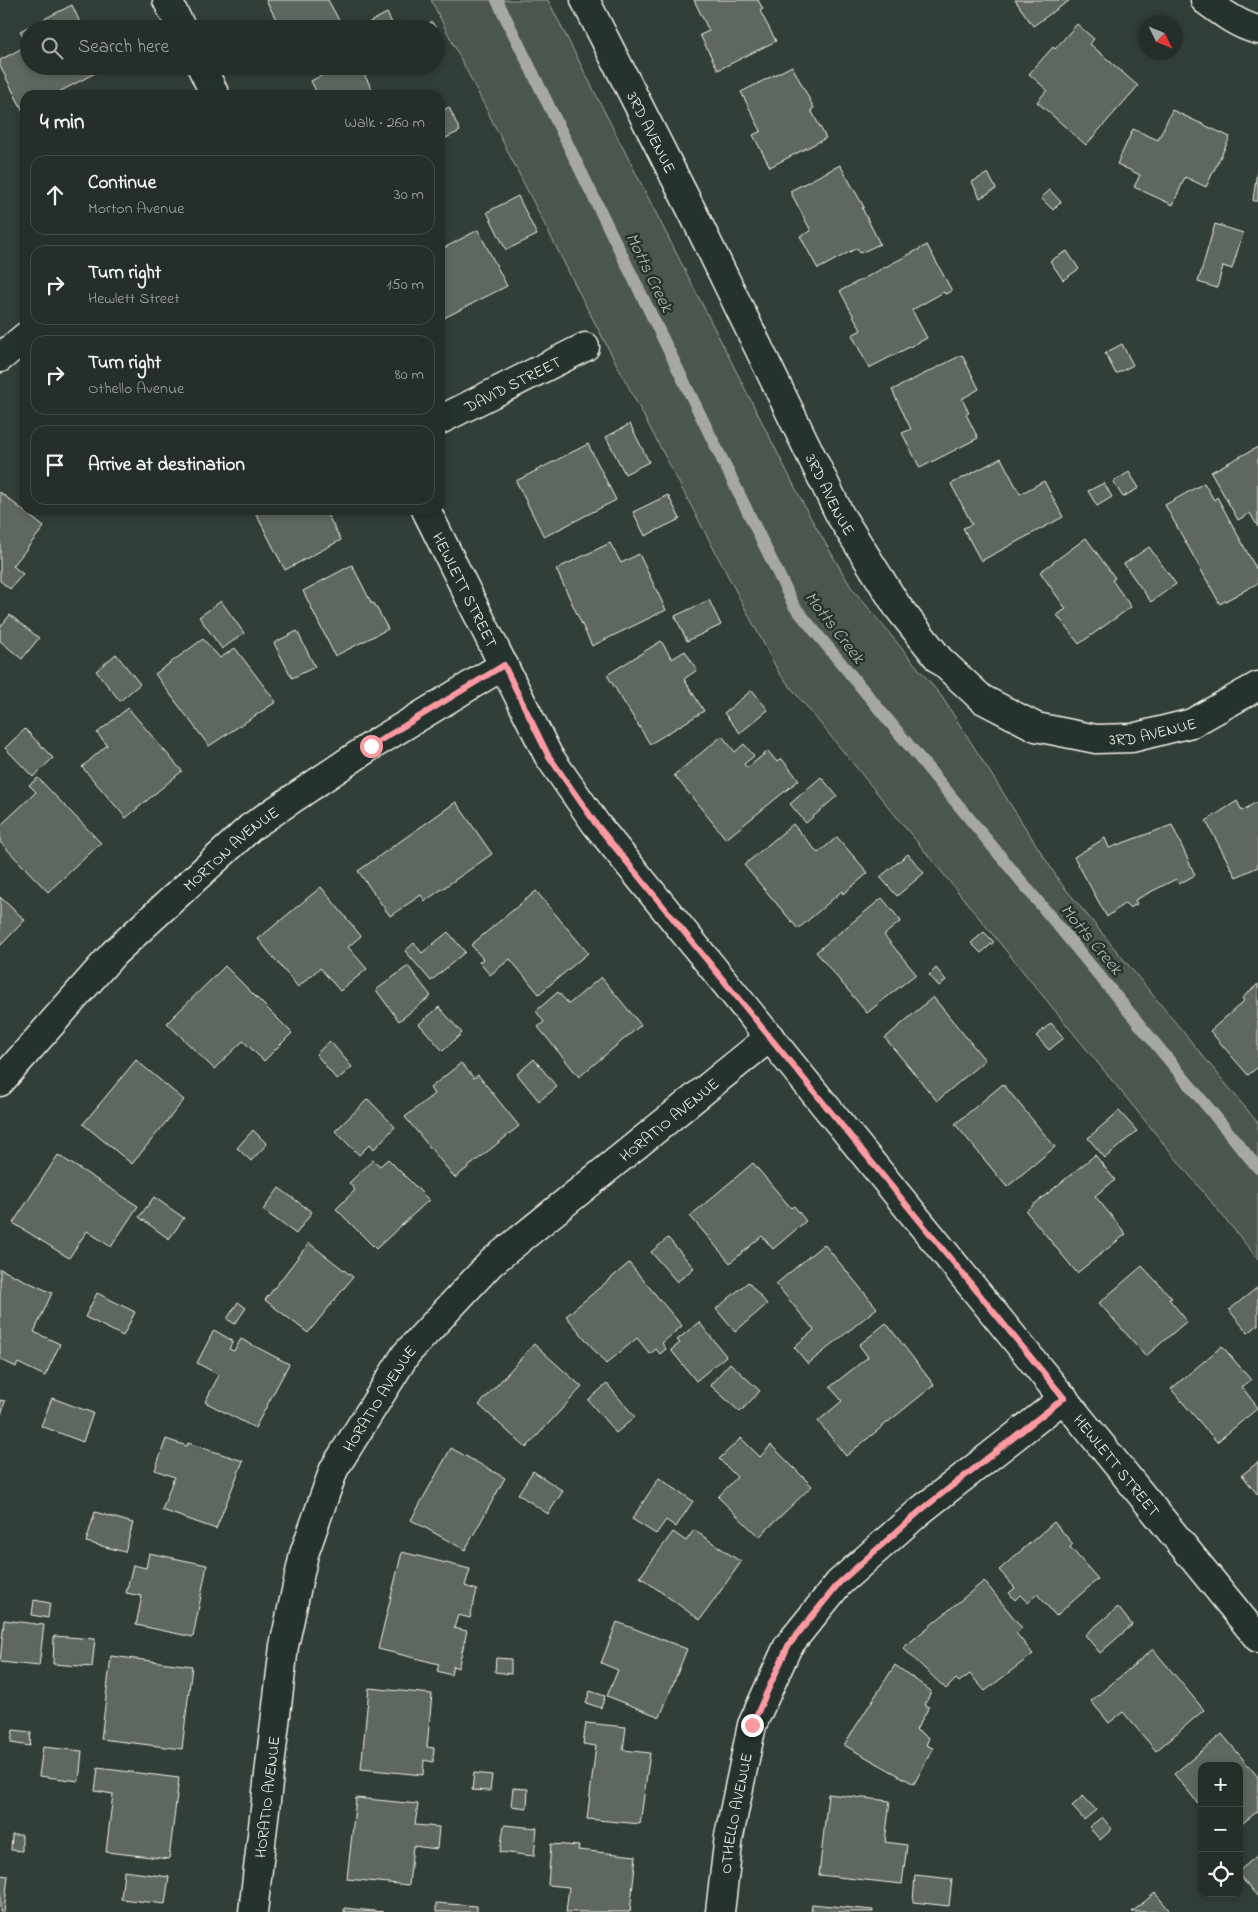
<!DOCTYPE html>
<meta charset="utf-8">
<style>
:root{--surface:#262e2a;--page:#2e3632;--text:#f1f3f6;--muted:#a4a8a8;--line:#424a47}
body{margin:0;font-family:"Indie Flower",sans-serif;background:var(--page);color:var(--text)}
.controls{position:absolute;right:15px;bottom:15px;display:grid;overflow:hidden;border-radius:10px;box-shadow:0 2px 8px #0003}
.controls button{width:45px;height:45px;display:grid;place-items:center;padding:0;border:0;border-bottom:1px solid var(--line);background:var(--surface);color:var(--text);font:25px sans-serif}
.compass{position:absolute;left:1138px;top:15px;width:45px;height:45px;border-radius:50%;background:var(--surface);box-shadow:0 2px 8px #0003;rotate:133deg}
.stop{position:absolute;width:15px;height:15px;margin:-11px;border:4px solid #ff9aa2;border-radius:50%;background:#fff}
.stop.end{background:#ff9aa2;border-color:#fff;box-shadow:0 1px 5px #0008}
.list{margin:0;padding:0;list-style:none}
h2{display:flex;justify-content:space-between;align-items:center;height:65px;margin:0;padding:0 20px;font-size:21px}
h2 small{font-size:16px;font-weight:400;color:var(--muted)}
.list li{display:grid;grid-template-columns:32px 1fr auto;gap:15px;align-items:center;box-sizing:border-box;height:80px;margin:0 10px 10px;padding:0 10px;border:1px solid var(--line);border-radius:15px}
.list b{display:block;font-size:19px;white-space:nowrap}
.list p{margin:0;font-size:16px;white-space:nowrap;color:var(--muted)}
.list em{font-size:16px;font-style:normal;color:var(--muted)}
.icon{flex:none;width:28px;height:28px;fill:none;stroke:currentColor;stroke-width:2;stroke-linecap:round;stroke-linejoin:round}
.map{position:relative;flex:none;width:1258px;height:1912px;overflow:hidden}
.search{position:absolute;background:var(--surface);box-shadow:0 2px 8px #0003;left:20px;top:20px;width:425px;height:55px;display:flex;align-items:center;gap:12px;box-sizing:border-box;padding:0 18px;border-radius:28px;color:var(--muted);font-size:19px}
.panel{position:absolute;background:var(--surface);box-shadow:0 2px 8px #0003;left:20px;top:90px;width:425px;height:425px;border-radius:15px}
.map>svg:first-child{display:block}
.green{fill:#4c564f;stroke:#a0a49c}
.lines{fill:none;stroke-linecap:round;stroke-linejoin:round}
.stream{stroke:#a6a9a1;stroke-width:12}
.building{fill:#5f6861;stroke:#f4f1e8}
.street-casing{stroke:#f4f1e8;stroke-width:31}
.street{stroke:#26332d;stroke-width:28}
.route{stroke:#ff9aa2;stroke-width:6}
.labels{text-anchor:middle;stroke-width:5;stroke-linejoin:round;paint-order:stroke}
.street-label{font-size:16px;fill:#f4f1e8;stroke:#26332d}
.water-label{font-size:18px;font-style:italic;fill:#babbb3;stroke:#26332d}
</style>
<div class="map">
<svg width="1258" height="1912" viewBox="0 0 1258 1912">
<rect width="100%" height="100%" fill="#323e38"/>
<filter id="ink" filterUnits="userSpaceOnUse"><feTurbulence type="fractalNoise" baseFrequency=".02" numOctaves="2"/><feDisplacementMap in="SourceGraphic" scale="10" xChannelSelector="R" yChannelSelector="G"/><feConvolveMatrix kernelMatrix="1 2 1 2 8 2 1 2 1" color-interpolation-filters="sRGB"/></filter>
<g filter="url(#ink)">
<!-- green -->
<path class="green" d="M 431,0 L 548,0 L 809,515 L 851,587 L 942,697 L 1060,882 L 1258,1123 L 1258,1259 L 779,673 L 586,306 Z"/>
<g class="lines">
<!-- stream -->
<path class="stream" d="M 497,0 L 794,606 L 1258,1168"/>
</g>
<!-- building -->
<g class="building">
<path d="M 266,0 L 328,0 L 340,22 L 327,29 L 281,29 Z"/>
<path d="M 694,0 L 758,0 L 763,9 L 760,11 L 776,41 L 718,70 L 700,35 L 709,31 Z"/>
<path d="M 1015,0 L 1070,0 L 1033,26 Z"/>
<path d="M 72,5 L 83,29 L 29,29 L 29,66 L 101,66 L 103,69 L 59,92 L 60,95 L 25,95 L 25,115 L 0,66 L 0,60 L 28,45 L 20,31 Z"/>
<path d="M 387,13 L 395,29 L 357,29 Z"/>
<path d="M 432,22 L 436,29 L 421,28 Z"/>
<path d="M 1077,24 L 1094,39 L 1090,44 L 1138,86 L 1086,145 L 1037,102 L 1047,90 L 1029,74 L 1053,47 L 1055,49 Z"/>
<path d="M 340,66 L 360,66 L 375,95 L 318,95 L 311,81 Z"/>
<path d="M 792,66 L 814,108 L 811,110 L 826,138 L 770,167 L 753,135 L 761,131 L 741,92 Z"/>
<path d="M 449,107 L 460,131 L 440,141 L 440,112 Z"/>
<path d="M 1172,110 L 1230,137 L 1206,187 L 1185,177 L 1173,205 L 1134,187 L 1140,175 L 1117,164 L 1133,129 L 1158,140 Z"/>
<path d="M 1258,163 L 1258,201 L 1253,201 Z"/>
<path d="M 840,165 L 864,207 L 862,208 L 880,244 L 860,253 L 857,248 L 818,269 L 800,236 L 811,231 L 790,191 Z"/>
<path d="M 988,173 L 996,189 L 980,198 L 972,182 Z"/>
<path d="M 1050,190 L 1061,202 L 1053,210 L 1041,198 Z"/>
<path d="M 518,196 L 537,235 L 506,250 L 487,212 Z"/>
<path d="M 1215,224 L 1243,233 L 1232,269 L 1223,266 L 1217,288 L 1198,282 Z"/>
<path d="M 478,230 L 507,286 L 440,320 L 440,250 Z"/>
<path d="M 927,245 L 952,291 L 945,294 L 944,292 L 912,310 L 927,338 L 869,368 L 852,335 L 861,330 L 840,291 Z"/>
<path d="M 1067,251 L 1079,269 L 1063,280 L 1050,261 Z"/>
<path d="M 1122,344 L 1133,365 L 1116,374 L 1105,353 Z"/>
<path d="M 962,355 L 979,389 L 962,399 L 969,413 L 966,414 L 978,438 L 920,468 L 902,433 L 911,429 L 892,390 Z"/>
<path d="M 630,424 L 649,462 L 625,474 L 606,437 Z"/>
<path d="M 588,444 L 616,500 L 544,537 L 516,481 Z"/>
<path d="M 1258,447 L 1258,527 L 1250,513 L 1238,520 L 1211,472 Z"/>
<path d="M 1001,458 L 1020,494 L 1044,481 L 1063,517 L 981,561 L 963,528 L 972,524 L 951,484 Z"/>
<path d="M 1129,472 L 1139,488 L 1123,497 L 1113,482 Z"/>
<path d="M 1104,483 L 1112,497 L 1097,506 L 1088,491 Z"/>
<path d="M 1204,483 L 1214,500 L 1217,497 L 1258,572 L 1258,583 L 1220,604 L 1165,505 Z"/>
<path d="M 0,492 L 44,527 L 13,566 L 23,574 L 10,589 L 0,581 Z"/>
<path d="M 668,495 L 680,519 L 645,536 L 633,512 Z"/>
<path d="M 254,510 L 325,510 L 341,540 L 285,570 Z"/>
<path d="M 1086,538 L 1115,578 L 1112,580 L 1131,607 L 1079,644 L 1057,615 L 1066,609 L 1040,572 Z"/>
<path d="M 610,543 L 621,563 L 639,554 L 666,610 L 592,646 L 556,569 Z"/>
<path d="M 1149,547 L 1176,584 L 1151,602 L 1124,564 Z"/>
<path d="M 352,565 L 372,604 L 374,603 L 388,629 L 335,656 L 303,591 Z"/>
<path d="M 709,600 L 721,625 L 687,641 L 675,616 Z"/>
<path d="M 221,601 L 244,633 L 222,649 L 199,617 Z"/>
<path d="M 10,615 L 39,638 L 22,659 L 0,641 L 0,627 Z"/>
<path d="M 297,631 L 315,667 L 292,678 L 274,643 Z"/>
<path d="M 203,639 L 220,658 L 235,648 L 276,702 L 209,746 L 155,674 Z"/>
<path d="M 661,641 L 672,659 L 685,651 L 697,670 L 684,679 L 704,711 L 650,744 L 607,675 Z"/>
<path d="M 116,654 L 140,684 L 120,701 L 96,671 Z"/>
<path d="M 752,690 L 768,710 L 740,733 L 724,713 Z"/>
<path d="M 128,708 L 182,771 L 126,818 L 82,767 L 107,745 L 97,733 Z"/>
<path d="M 25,729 L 53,758 L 33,777 L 5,748 Z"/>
<path d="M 722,736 L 735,752 L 744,744 L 754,756 L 744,764 L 747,768 L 768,751 L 777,762 L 781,758 L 799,780 L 726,839 L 674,775 Z"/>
<path d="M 821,777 L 837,796 L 806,823 L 790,804 Z"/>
<path d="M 38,778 L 101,843 L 48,892 L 0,842 L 0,826 L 36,792 L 29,785 Z"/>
<path d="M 1237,801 L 1242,811 L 1258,801 L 1258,867 L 1236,877 L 1206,821 Z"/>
<path d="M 456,802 L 492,854 L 425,901 L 421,895 L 390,916 L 358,871 Z"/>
<path d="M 793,824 L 818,853 L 837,837 L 868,873 L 843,894 L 842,891 L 798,929 L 744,865 Z"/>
<path d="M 1172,825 L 1195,875 L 1179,884 L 1176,879 L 1135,900 L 1137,904 L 1130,908 L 1125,903 L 1107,917 L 1074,857 L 1105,838 L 1109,848 Z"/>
<path d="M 908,854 L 924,873 L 897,896 L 880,877 Z"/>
<path d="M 321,887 L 361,936 L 348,947 L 367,969 L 340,991 L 320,968 L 298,987 L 258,939 Z"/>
<path d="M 536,891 L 588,953 L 539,994 L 510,959 L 490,975 L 479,962 L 483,959 L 471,945 Z"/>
<path d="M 0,897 L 25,920 L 0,946 Z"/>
<path d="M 882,898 L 901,921 L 884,935 L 916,974 L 867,1013 L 816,952 Z"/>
<path d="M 448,932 L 465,952 L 431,981 L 405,951 L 414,943 L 422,953 Z"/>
<path d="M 984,932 L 994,942 L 981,953 L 971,943 Z"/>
<path d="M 225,966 L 292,1033 L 264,1061 L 243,1041 L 214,1069 L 167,1023 Z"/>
<path d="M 408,966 L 431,996 L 399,1021 L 376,990 Z"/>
<path d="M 936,968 L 946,980 L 939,986 L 929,975 Z"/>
<path d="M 601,977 L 641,1025 L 579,1077 L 538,1027 L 544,1022 L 536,1011 L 558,992 L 569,1004 Z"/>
<path d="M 1258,984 L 1258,1067 L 1248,1075 L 1210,1031 L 1244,1001 L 1242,998 Z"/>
<path d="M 933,997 L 985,1060 L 937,1101 L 885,1038 Z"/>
<path d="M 439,1007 L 462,1033 L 443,1051 L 419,1024 Z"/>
<path d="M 1051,1023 L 1064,1038 L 1049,1050 L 1036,1036 Z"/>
<path d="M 330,1041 L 352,1067 L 337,1080 L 316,1054 Z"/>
<path d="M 534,1059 L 557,1087 L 539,1101 L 517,1074 Z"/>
<path d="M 136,1060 L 184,1100 L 132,1164 L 83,1124 Z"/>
<path d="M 461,1063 L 474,1078 L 478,1075 L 519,1126 L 455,1178 L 405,1117 L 434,1094 L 430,1088 Z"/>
<path d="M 1003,1084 L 1055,1147 L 1007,1187 L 955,1124 Z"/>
<path d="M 368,1099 L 395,1127 L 374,1149 L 370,1144 L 359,1155 L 335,1131 Z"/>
<path d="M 1119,1111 L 1137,1131 L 1105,1158 L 1088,1138 Z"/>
<path d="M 253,1130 L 267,1144 L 251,1161 L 237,1148 Z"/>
<path d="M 58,1155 L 138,1206 L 111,1247 L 87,1231 L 69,1258 L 13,1223 Z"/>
<path d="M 1095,1155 L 1115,1180 L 1095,1196 L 1126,1234 L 1077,1273 L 1026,1211 Z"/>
<path d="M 388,1159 L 429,1200 L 376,1249 L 336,1209 L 355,1190 L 349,1183 L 373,1160 L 380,1166 Z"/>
<path d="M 753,1163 L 791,1208 L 794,1206 L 806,1221 L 773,1249 L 762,1236 L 730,1263 L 690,1216 Z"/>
<path d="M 279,1188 L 312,1212 L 296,1234 L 263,1210 Z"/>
<path d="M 154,1197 L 184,1218 L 169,1239 L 139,1217 Z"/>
<path d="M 668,1238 L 694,1268 L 677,1282 L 651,1252 Z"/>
<path d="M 309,1243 L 353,1277 L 308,1333 L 265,1300 Z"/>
<path d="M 824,1244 L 877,1308 L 808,1364 L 794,1347 L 814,1330 L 776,1284 Z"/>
<path d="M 629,1263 L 682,1326 L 662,1343 L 666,1349 L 660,1354 L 656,1349 L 650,1354 L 637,1338 L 606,1364 L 566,1316 Z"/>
<path d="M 1142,1266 L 1172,1298 L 1169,1299 L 1187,1321 L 1146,1356 L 1099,1303 Z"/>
<path d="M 0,1269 L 52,1293 L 34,1332 L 60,1344 L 45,1376 L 18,1363 L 16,1367 L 0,1359 Z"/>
<path d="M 748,1282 L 767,1304 L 735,1332 L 716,1309 Z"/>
<path d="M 1258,1287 L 1258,1325 L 1248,1333 L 1229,1310 Z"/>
<path d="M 97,1293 L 135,1312 L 123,1336 L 85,1317 Z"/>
<path d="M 238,1302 L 246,1308 L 235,1324 L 227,1319 Z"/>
<path d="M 699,1322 L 726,1356 L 696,1381 L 671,1350 L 680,1343 L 677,1340 Z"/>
<path d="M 886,1323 L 934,1385 L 846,1456 L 818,1421 L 842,1401 L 830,1387 L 868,1357 L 859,1345 Z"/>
<path d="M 214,1330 L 233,1341 L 229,1349 L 234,1351 L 241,1339 L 289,1364 L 255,1428 L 205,1402 L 219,1375 L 197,1363 Z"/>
<path d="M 534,1344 L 582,1387 L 526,1448 L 479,1405 Z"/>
<path d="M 1222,1346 L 1251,1380 L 1242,1387 L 1258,1408 L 1217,1442 L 1171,1389 Z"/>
<path d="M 730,1363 L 760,1391 L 740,1412 L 710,1385 Z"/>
<path d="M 607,1384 L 635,1417 L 616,1433 L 588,1400 Z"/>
<path d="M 52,1398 L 93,1413 L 83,1442 L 41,1426 Z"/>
<path d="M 0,1400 L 5,1401 L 0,1419 Z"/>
<path d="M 741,1438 L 760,1457 L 771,1445 L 812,1486 L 759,1537 L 718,1497 L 737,1477 L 719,1459 Z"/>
<path d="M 166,1439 L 187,1446 L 188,1443 L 243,1461 L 216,1529 L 162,1510 L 174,1477 L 155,1470 Z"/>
<path d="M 451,1448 L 505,1478 L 465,1550 L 411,1520 Z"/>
<path d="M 1258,1462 L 1258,1495 L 1242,1475 Z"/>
<path d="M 533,1471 L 563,1491 L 548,1514 L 518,1494 Z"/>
<path d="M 659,1478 L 693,1501 L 676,1527 L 666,1520 L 656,1534 L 632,1519 Z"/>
<path d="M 95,1512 L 133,1523 L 125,1552 L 86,1542 Z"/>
<path d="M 1054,1522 L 1073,1544 L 1070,1547 L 1098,1579 L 1056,1616 L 1037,1594 L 1028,1603 L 1020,1595 L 1015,1600 L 1009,1593 L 1015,1588 L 999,1570 Z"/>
<path d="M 694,1530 L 741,1562 L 700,1620 L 640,1577 L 673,1532 L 686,1541 Z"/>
<path d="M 402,1552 L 470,1569 L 465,1586 L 477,1590 L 470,1618 L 458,1615 L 454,1628 L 467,1631 L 458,1668 L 453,1666 L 451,1675 L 437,1671 L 439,1664 L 378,1649 Z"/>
<path d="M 149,1553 L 207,1565 L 193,1637 L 136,1625 L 142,1596 L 126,1593 L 133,1565 L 146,1568 Z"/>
<path d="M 984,1581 L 1022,1628 L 1016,1633 L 1033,1654 L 985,1691 L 970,1674 L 959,1682 L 956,1679 L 946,1689 L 903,1648 Z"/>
<path d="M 34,1600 L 50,1603 L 48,1618 L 32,1615 Z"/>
<path d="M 1118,1607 L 1132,1625 L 1100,1653 L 1085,1635 Z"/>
<path d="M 4,1620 L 44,1625 L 39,1666 L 0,1662 Z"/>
<path d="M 617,1622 L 687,1649 L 660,1717 L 607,1696 L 618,1670 L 601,1663 Z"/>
<path d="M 54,1636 L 95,1639 L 92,1667 L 53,1664 Z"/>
<path d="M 1153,1649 L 1204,1710 L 1156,1751 L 1123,1712 L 1109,1723 L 1091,1701 Z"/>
<path d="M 111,1656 L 192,1666 L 182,1749 L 101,1739 Z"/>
<path d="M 496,1658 L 511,1659 L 511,1674 L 495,1672 Z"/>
<path d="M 895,1665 L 931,1691 L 925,1705 L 929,1707 L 916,1730 L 929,1738 L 926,1745 L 933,1748 L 914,1784 L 844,1745 Z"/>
<path d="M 369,1688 L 432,1694 L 427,1747 L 434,1748 L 433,1762 L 424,1760 L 423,1775 L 361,1769 Z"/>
<path d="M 590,1691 L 605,1696 L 601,1708 L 586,1703 Z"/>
<path d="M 586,1723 L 626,1727 L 623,1750 L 650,1753 L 640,1824 L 587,1819 L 596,1746 L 583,1744 Z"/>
<path d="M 13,1730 L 31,1732 L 30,1746 L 11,1743 Z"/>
<path d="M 1222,1734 L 1258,1777 L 1258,1811 L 1239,1826 L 1239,1766 L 1202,1766 L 1202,1808 L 1174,1774 Z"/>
<path d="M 43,1747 L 82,1751 L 79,1781 L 39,1776 Z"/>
<path d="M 98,1768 L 179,1778 L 169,1859 L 106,1852 L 113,1794 L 95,1791 Z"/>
<path d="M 474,1773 L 492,1775 L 490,1791 L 472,1790 Z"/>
<path d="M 513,1788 L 528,1789 L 527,1808 L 511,1806 Z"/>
<path d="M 828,1794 L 890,1801 L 885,1842 L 907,1845 L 902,1884 L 819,1875 Z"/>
<path d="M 1083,1796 L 1096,1810 L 1084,1820 L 1072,1806 Z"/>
<path d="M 356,1798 L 418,1804 L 415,1825 L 439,1827 L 437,1849 L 413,1846 L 409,1885 L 347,1879 Z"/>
<path d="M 1102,1817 L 1112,1829 L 1100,1840 L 1089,1827 Z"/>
<path d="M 504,1825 L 537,1828 L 534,1856 L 500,1852 Z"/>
<path d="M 12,1835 L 22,1835 L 22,1851 L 11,1850 Z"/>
<path d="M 551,1844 L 579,1846 L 578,1850 L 636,1856 L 630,1912 L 566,1912 L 569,1887 L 548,1885 Z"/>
<path d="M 1258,1855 L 1258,1897 L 1239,1875 L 1239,1871 Z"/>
<path d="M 124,1871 L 169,1877 L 165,1904 L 121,1899 Z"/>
<path d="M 0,1875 L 8,1876 L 4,1912 L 0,1912 Z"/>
<path d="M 915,1875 L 952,1879 L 949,1906 L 913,1902 Z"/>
<path d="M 1155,1893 L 1171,1912 L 1132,1912 Z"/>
<path d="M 436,1903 L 477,1906 L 477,1912 L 436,1912 Z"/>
<path d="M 812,1904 L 873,1910 L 873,1912 L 811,1912 Z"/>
<path d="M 344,1908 L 383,1912 L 344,1912 Z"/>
</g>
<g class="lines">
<defs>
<g id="street">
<path d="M 167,0 L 182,29"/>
<path id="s1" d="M 585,0 L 694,215 L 840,515 L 897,606 L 939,659 L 982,699 L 1036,727 L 1096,739 L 1132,738 L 1192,723 L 1258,686"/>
<path d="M 1205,0 C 1221,12 1238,25 1258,30"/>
<path d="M 201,66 L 215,95"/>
<path d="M 0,358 L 25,337"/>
<path id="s2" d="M 440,420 L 585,347"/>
<path id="s3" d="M 426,510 L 548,755 L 596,824 L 1258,1638"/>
<path id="s4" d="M 0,1082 L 114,953 L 251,827 L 371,746 L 504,665"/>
<path id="s5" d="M 253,1912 L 284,1646 L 304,1554 L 334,1469 L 406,1354 L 492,1262 L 770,1037"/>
<path id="s6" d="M 720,1912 L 729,1836 L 752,1725 L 788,1646 L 839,1583 L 920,1511 L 1064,1398"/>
</g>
</defs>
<!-- street casing -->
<use href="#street" class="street-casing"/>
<!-- street -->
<use href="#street" class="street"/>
</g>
</g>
<g class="lines" filter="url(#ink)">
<!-- route -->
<path class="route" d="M 371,746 L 504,665 L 548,755 L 596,824 L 1064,1398 L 920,1511 L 839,1583 L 788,1646 L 752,1725"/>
</g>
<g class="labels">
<!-- street labels -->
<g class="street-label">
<text dy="6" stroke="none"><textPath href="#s1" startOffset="148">3RD AVENUE</textPath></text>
<text dy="6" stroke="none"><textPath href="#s2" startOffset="81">DAVID STREET</textPath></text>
<text dy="6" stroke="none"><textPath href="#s1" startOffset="552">3RD AVENUE</textPath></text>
<text dy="6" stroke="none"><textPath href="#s3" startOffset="89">HEWLETT STREET</textPath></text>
<text dy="6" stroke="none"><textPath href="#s1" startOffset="988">3RD AVENUE</textPath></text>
<text dy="6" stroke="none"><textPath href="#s4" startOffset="329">MORTON AVENUE</textPath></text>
<text dy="6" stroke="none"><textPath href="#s5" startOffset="941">HORATIO AVENUE</textPath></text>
<text dy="6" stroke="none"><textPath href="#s5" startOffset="536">HORATIO AVENUE</textPath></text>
<text dy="6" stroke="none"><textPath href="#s3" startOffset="1184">HEWLETT STREET</textPath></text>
<text dy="6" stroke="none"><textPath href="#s5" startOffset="116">HORATIO AVENUE</textPath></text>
<text dy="6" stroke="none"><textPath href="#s6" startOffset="100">OTHELLO AVENUE</textPath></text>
</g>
<!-- water labels -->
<g class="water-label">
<text transform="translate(650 272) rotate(64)" y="6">Motts Creek</text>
<text transform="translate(835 627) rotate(52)" y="6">Motts Creek</text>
<text transform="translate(1092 939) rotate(50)" y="6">Motts Creek</text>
</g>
</g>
</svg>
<div class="controls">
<button>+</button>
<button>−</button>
<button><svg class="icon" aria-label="locate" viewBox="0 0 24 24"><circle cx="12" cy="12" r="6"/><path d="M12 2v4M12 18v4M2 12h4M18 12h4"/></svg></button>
</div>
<svg class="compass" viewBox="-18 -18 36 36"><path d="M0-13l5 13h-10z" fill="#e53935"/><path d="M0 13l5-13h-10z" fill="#a4a8a8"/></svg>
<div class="stop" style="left:371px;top:746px"></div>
<div class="stop end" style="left:752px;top:1725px"></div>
<div class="search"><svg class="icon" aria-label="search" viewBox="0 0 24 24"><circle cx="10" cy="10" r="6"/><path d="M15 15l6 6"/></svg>Search here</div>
<section class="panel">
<h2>4 min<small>Walk · 260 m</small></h2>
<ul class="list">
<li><svg class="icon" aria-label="ahead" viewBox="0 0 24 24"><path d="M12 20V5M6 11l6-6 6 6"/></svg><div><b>Continue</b><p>Morton Avenue</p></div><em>30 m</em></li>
<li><svg class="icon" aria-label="right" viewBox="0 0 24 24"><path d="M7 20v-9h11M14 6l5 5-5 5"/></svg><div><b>Turn right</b><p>Hewlett Street</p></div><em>150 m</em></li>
<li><svg class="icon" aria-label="right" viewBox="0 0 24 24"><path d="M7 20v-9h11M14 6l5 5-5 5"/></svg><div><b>Turn right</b><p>Othello Avenue</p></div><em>80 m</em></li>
<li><svg class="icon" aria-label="arrive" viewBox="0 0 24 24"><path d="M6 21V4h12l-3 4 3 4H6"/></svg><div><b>Arrive at destination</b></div></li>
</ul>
</section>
</div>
